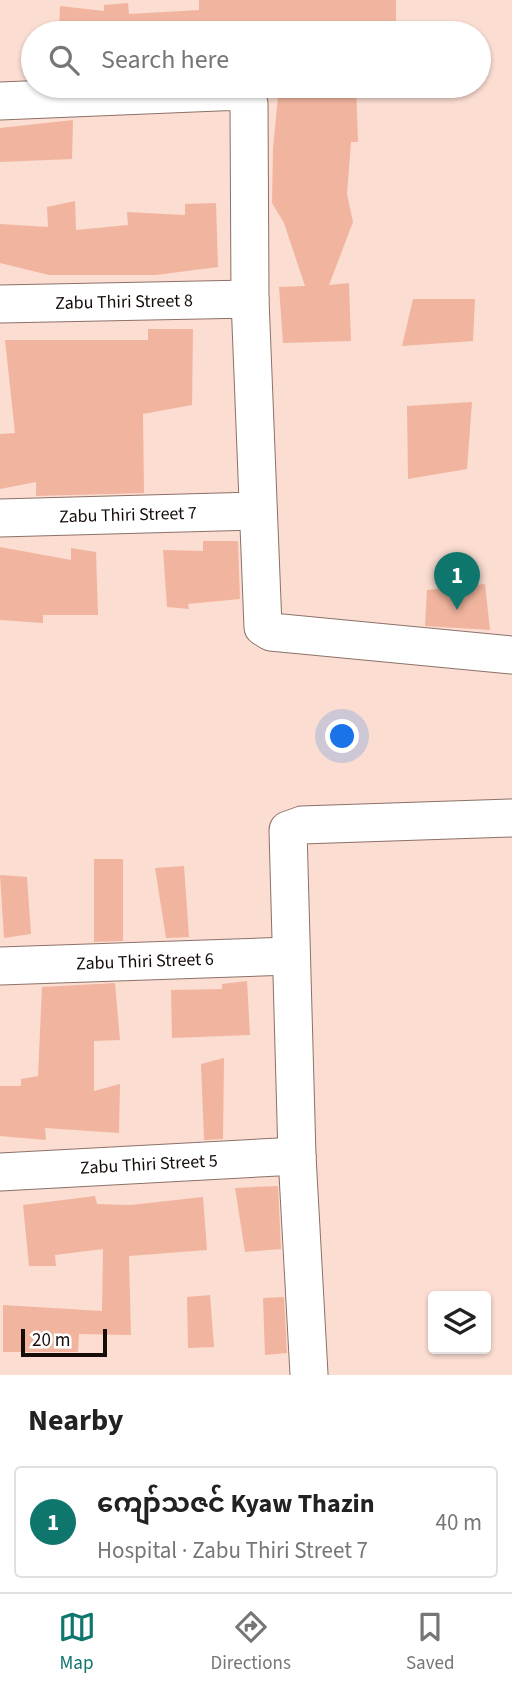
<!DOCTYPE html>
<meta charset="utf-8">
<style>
:root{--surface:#fff;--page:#f2f2f2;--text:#222;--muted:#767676;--line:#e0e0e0;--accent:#0f766e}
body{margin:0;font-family:"Source Sans 3","Noto Sans Myanmar",sans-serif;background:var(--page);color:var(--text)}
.controls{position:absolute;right:21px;bottom:21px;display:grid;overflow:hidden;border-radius:7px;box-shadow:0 2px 5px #0004}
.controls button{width:63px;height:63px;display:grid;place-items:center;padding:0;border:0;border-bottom:2px solid var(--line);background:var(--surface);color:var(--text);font:35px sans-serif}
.scale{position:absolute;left:21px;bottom:18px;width:86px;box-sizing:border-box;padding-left:7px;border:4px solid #160c09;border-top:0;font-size:19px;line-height:24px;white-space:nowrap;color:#160c09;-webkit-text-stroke:5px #fff;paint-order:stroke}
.you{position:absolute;left:343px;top:737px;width:24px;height:24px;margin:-18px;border:5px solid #fff;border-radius:50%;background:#1a73e8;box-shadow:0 0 0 10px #1a73e833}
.badge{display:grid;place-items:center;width:46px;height:46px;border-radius:50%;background:var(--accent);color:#fff;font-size:23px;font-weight:700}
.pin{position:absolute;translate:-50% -58px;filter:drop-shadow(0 2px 4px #0008)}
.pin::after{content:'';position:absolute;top:37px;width:24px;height:21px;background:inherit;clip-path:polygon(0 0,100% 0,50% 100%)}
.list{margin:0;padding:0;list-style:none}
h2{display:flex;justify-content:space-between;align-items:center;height:91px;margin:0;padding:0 28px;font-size:30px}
h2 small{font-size:23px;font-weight:400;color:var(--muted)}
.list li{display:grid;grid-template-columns:46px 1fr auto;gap:21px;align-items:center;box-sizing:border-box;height:112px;margin:0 14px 14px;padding:0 14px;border:2px solid var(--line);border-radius:7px}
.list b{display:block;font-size:26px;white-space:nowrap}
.list p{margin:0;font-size:23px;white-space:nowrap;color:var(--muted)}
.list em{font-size:23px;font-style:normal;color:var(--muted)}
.icon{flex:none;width:38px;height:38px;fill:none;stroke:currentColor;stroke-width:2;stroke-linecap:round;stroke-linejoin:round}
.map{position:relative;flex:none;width:512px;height:1375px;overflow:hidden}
.search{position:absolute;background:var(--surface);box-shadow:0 2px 5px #0004;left:21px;right:21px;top:21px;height:77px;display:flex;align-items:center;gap:18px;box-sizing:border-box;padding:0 24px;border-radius:38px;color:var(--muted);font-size:26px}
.sheet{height:217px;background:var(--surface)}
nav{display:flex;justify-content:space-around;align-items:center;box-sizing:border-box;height:98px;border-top:2px solid var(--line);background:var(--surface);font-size:19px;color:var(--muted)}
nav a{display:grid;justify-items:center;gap:4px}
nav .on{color:var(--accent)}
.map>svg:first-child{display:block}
.building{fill:#f1b59f}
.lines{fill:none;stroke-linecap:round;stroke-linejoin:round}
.minor-casing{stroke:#8c7168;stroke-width:39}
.minor{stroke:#fff;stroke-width:37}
.labels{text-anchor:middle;stroke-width:7;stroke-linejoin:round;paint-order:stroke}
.street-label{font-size:18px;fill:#160c09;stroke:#fff}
</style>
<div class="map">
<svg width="512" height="1375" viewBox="0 0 512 1375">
<rect width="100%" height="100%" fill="#fbddd2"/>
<!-- building -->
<g class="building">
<path d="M 199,0 L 396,0 L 396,33 L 59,33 L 60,6 L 104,11 L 104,5 L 128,3 L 129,14 L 199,10 Z"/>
<path d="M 356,86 L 358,142 L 351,142 L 347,194 L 353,222 L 329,285 L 349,283 L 351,341 L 283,343 L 279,287 L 305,286 L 284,223 L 272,203 L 273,148 L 279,87 Z"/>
<path d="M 73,120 L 72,159 L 0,162 L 0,128 Z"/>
<path d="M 75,201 L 76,230 L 128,225 L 127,212 L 185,215 L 185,204 L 216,203 L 218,267 L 156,275 L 49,275 L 0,263 L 0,224 L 48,227 L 47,207 Z"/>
<path d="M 413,299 L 475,299 L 473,341 L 402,346 Z"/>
<path d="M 148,329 L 193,329 L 192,405 L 143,414 L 144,493 L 36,496 L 36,482 L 0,489 L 0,434 L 15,433 L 5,340 L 148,340 Z"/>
<path d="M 472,402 L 467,469 L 408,479 L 407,406 Z"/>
<path d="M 203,541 L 238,541 L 240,599 L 188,604 L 189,609 L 167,607 L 163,550 L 203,551 Z"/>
<path d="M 0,547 L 71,560 L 71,548 L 96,552 L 98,615 L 43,615 L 43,623 L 0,620 Z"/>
<path d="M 485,584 L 490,630 L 425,626 L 427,590 Z"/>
<path d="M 94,859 L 123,859 L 123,941 L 94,942 Z"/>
<path d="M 184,866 L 189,937 L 166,938 L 155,868 Z"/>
<path d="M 0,875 L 27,877 L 31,934 L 4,938 Z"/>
<path d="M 247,981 L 250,1035 L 172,1038 L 171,990 L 222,989 L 222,984 Z"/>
<path d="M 115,983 L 120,1040 L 94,1041 L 94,1091 L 120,1084 L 119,1133 L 45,1128 L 46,1140 L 0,1136 L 0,1086 L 21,1086 L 21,1079 L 38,1076 L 42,987 Z"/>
<path d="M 224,1058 L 223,1139 L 204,1140 L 201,1064 Z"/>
<path d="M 278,1186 L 281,1249 L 245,1252 L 235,1188 Z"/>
<path d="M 95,1196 L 97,1204 L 130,1205 L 203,1197 L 207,1250 L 129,1256 L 131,1335 L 79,1334 L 78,1352 L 3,1352 L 3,1305 L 102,1311 L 103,1249 L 55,1255 L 56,1266 L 29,1266 L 23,1205 Z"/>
<path d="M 210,1295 L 214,1347 L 188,1348 L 187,1297 Z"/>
<path d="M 284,1297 L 287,1353 L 265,1355 L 263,1298 Z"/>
</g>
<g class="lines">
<defs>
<g id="minor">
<path d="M 0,101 L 242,91 L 249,103 L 250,299 L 263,627 L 271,632 L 512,655"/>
<path id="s1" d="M 0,304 L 250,299"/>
<path id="s2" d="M 0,518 L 257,511"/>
<path id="s3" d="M 0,966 L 291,956"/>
<path id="s4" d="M 0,1172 L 297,1156"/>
<path d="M 309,1374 L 297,1156 L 288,830 L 302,825 L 512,818"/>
</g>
</defs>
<!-- minor casing -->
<use href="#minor" class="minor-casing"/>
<!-- minor -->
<use href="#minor" class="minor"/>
</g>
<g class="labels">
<!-- street labels -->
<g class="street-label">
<text dy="6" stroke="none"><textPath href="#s1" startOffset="124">Zabu Thiri Street 8</textPath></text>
<text dy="6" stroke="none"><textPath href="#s2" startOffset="128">Zabu Thiri Street 7</textPath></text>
<text dy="6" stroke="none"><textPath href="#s3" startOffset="145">Zabu Thiri Street 6</textPath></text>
<text dy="6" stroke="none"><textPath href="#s4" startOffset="149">Zabu Thiri Street 5</textPath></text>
</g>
</g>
</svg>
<div class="controls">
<button><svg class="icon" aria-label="layers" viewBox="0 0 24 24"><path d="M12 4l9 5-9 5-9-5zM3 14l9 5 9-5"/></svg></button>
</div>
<div class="scale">20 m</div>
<div class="you"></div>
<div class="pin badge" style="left:457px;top:610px">1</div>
<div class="search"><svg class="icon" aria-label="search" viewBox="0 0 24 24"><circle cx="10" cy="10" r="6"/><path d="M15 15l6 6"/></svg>Search here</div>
</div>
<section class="sheet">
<h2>Nearby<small></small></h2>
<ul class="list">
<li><span class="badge">1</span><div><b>ကျော်သဇင် Kyaw Thazin</b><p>Hospital · Zabu Thiri Street 7</p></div><em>40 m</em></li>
</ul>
</section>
<nav>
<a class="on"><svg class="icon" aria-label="map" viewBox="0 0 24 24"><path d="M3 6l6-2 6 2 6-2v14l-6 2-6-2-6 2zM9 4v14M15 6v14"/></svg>Map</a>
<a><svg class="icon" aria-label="directions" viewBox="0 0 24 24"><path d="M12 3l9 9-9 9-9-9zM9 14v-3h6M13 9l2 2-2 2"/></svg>Directions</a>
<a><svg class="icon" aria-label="saved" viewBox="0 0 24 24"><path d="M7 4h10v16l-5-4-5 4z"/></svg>Saved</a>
</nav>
